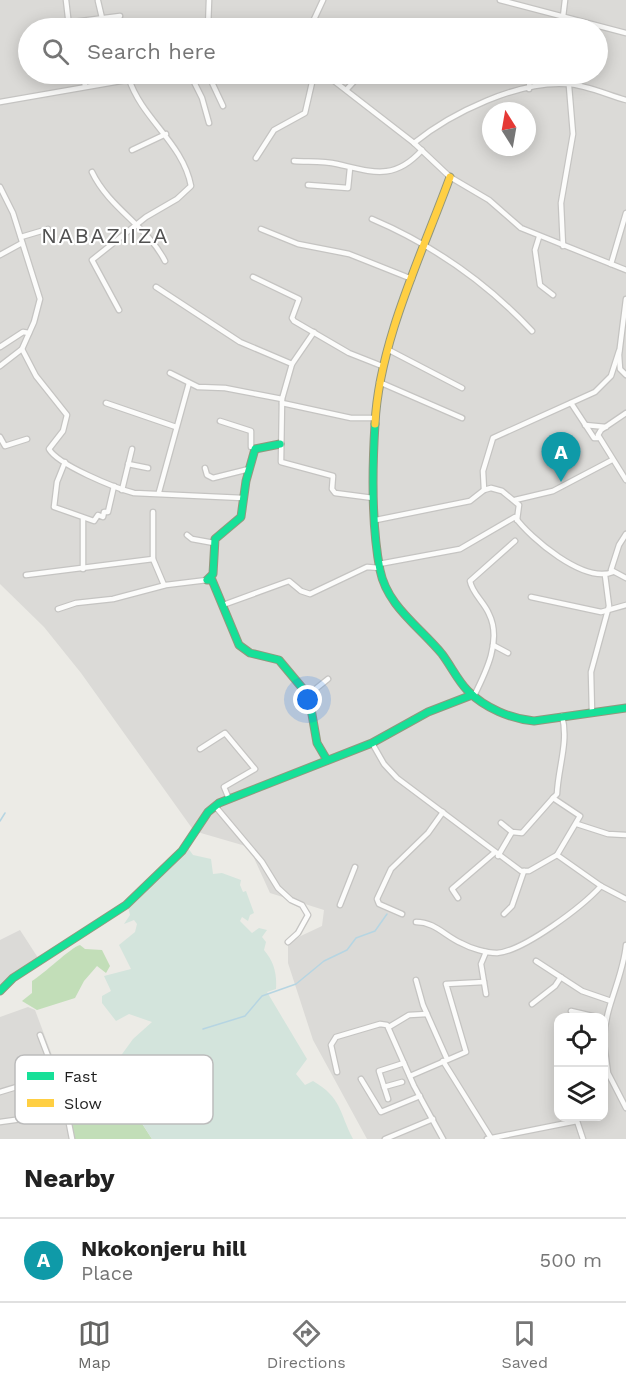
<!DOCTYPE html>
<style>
:root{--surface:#fff;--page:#f6f6f6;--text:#222;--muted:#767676;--line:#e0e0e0;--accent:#666664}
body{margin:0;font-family:"Work Sans",sans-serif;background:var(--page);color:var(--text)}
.controls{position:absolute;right:18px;bottom:18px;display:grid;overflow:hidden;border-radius:12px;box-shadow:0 3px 15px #0003}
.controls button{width:54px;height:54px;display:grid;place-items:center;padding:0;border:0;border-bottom:2px solid var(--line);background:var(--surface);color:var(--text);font:30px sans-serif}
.compass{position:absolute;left:482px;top:102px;width:54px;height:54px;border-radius:50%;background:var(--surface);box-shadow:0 3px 15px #0003;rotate:349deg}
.you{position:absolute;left:308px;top:700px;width:21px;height:21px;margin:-15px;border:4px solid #fff;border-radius:50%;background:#1a73e8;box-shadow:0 0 0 9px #1a73e833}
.badge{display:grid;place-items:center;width:39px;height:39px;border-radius:50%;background:var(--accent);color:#fff;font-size:20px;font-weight:700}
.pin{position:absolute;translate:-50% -50px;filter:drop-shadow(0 2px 3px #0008)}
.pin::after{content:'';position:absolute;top:32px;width:21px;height:18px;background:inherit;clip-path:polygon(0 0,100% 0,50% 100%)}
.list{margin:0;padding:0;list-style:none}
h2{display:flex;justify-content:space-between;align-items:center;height:78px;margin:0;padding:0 24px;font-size:26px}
h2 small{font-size:20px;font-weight:400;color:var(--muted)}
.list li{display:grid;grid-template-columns:39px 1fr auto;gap:18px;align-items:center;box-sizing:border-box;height:84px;padding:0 24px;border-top:2px solid var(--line)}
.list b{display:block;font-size:22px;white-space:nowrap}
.list p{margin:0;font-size:20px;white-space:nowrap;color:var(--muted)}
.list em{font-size:20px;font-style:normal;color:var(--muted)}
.icon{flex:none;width:33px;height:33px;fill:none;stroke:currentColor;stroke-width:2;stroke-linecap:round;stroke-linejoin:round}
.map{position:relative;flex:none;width:626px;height:1139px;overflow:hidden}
.search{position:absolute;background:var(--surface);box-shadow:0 3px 15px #0003;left:18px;right:18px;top:18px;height:66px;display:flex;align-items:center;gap:15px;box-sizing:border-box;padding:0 21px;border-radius:33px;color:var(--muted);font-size:22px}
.sheet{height:162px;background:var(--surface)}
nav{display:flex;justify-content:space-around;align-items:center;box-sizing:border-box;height:84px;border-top:2px solid var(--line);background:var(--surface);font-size:16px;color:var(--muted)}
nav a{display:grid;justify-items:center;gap:3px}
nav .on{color:var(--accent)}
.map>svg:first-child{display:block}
.residential{fill:#dbdad7;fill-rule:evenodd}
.forest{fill:#c2deb8}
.wetland{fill:#d3e4dc}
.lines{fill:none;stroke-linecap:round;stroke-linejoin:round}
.stream{stroke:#b6d5e2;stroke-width:1.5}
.street-casing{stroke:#c5c4c2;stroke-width:7}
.fast-casing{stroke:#92977d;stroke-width:9}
.slow-casing{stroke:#92977d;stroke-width:9}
.street{stroke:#fcfcfb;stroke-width:4.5}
.fast{stroke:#16e098;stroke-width:7}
.slow{stroke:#ffcf43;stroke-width:7}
.labels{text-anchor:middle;stroke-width:4.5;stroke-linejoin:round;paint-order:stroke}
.quarter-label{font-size:22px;letter-spacing:1.5px;fill:#515151;stroke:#fff}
.key{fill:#fff;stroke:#bcbcbc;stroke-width:1.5}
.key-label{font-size:16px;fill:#1e1e1e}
</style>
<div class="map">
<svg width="626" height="1139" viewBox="0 0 626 1139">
<rect width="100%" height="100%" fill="#ecebe6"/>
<!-- residential -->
<g class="residential">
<path d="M 0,0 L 626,0 L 626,1139 L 367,1139 L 313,1040 L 288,963 L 288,942 L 322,926 L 324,910 L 270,893 L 249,847 L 194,831 L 81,673 L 44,627 L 0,584 ZM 28,28 L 598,28 L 598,74 L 28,74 ZM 491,111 L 527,111 L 527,147 L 491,147 ZM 558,1018 L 604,1018 L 604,1116 L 558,1116 Z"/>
<path d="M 20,930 L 42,964 L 10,984 L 0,996 L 0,940 Z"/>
<path d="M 28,1007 L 35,1010 L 67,1095 L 73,1139 L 0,1139 L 0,1017 Z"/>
</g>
<!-- forest -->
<g class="forest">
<path d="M 80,945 L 85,949 L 102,950 L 110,966 L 106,973 L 97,966 L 84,981 L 75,998 L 37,1010 L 22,1001 L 32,993 L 32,981 C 44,974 70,948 80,945 Z"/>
<path d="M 129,1096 L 132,1108 L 152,1139 L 73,1139 L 72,1124 L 84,1118 L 80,1105 L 89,1105 L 113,1115 L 117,1110 L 117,1099 L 124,1100 Z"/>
</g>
<!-- wetland -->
<path class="wetland" d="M 188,848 L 193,855 L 211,859 L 213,874 L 222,873 L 241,880 L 240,885 L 243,892 L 246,891 L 254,913 L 250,915 L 248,921 L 242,917 L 240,921 L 252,933 L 259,928 L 267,930 L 262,937 L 266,942 L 264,950 C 274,962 277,973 276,989 L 267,992 L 307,1059 L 296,1074 L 305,1085 L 313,1081 C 342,1098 339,1112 353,1139 L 152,1139 L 132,1108 L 120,1057 L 133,1039 L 152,1022 L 129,1014 L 116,1021 L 102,1003 L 102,996 L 111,991 L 104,976 L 131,969 L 119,945 L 135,932 L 137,924 L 134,920 L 124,924 L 130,915 L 128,907 Z"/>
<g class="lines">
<!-- stream -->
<g class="stream">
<path d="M 0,821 L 5,813"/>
<path d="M 203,1029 L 245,1016 L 262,996 L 296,984 L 324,961 L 347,950 L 356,938 L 375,931 L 387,914"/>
</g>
<defs>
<g id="street">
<path d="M 66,0 L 69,26"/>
<path d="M 500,0 L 626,33"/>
<path d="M 98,1 L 102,18"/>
<path d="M 563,17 L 565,0"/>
<path d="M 70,28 L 73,22 L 120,16"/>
<path d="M 208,28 L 209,0"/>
<path d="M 310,28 L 323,0"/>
<path d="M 437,28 L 447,26 L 459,28"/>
<path d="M 83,74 L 85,86"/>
<path d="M 190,74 L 202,98 L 209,123"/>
<path d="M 208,74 L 223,106"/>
<path d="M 325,74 L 414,143 L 450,177 L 489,200 L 521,228 L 626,270"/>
<path d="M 347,89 L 361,74"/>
<path d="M 529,89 L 530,74"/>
<path d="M 0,102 L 161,74"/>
<path d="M 414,143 C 451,113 519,80 568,84 C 586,85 608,95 626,100"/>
<path d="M 132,150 L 166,134"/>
<path d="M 256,158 L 274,130 L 305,113 L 314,74"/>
<path d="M 294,161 C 308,162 323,161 337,164 C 373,172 394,181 422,150"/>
<path d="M 92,172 C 109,208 148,227 165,261"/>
<path d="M 308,185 L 348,188 L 350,168"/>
<path d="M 0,187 L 13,213 L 40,299 L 34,322 L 22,349 L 0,366"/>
<path d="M 372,219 C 433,245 487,283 532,331"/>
<path d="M 261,229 L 298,244 L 349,254 L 412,279"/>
<path d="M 21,237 L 48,229"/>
<path d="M 539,237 L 535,250 L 540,285 L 553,295"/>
<path d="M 563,246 L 561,203 L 573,134 L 568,74"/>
<path d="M 0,255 L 22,243"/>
<path d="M 611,264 L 626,213"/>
<path d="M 253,277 L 299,299 L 292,318 L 294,321 L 349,353 L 382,366"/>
<path d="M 156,287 L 240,342 L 292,364"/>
<path d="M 626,299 L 619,355 L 620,369 L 626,375"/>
<path d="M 119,310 L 92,260 L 146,217 L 177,199 L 191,186 C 183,143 142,119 129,79"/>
<path d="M 0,347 L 23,332 L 29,333"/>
<path d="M 22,349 L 36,376 L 67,415 L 63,431 L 49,449 C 58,465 115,488 134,493 L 243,498"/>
<path d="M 387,349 L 462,388"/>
<path d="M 170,373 L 198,387 L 225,388 L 282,399 L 292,364 L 314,332"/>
<path d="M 379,382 L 462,418"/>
<path d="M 282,399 L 281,462 L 333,476 L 332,489 L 335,493 L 373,498"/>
<path d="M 106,403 L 176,427"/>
<path d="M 282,403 L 351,418 L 374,418"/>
<path d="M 571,403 L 594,438 L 598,438"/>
<path d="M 626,413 L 601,430 L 598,435 L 626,480"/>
<path d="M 220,421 L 251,431 L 251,447"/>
<path d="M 585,425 L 606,427"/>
<path d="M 0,437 L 5,446 L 27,439"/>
<path d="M 65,462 L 57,482 L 54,507 L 94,521 L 98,515 L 103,517 L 104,512 L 108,512 L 114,486"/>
<path d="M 128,464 L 148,468"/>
<path d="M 205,468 L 207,475 L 213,478 L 249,469"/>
<path d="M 122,490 L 132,449"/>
<path d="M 484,490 L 483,471 L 493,438 L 595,392 L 611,376 L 619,351"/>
<path d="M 159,492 L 189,383"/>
<path d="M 515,500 L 553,491 L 612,460"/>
<path d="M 153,512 L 153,559 L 164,585"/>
<path d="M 376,520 L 470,501 L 484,490 L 491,488 L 502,491 L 519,505 L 517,520"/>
<path d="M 626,534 L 619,545 L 611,570 L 626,578"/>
<path d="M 187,535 L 192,539 L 214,543"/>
<path d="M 379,564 L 460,549 L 515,517 C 530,538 584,584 613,572"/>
<path d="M 83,569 L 83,519"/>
<path d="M 26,575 L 153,559"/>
<path d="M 531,597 L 601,612 L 626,605"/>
<path d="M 223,605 L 289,581 L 301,591 L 310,594 L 367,567 L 380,568"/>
<path d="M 58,609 L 76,603 L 113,599 L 166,585 L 207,580"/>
<path d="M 493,645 L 508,653"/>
<path d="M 308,695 L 328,679"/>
<path d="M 474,696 C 486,672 502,640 489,614 C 484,602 472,593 470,581 L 515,541"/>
<path d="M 592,713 L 591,672 L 609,606 L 605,575"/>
<path d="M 372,743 L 384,764 L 397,778 L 521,871 L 529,871 L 557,855 L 601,886 L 626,899"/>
<path d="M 200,749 L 225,733 L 255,769 L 224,787 L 229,799"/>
<path d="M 215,806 L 262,862 L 278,888 L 291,900 L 302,905 L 308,915 L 298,933 L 288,942"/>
<path d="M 501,823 L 512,832 L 522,833 L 553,798"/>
<path d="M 577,824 L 608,834 L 626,835"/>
<path d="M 557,855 L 580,816 L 553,798 L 557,794 C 558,768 569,741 562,716"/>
<path d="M 498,856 L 512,832"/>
<path d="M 458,898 L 452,889 L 494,853"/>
<path d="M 340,905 L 355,867"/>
<path d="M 402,914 L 379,904 L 377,899 L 391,869 L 428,833 L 443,812"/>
<path d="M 504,914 L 512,906 L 524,871"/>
<path d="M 416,922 C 435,922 445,936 461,943 C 470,948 486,953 497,953 C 524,951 583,906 601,886"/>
<path d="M 536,961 L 582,991 L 611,1001"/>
<path d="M 416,980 L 423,1005 L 447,1059"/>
<path d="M 486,994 L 481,964 L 486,952"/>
<path d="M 532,1004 L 555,986 L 561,977"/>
<path d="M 571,1011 L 601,1018"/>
<path d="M 389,1027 L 409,1015 L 427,1014"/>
<path d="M 40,1035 L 64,1098 L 72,1139"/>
<path d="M 604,1039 C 605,1006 623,978 626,945"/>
<path d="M 604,1043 L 608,1073 L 626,1108"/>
<path d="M 443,1061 L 491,1138"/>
<path d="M 337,1072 L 331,1045 L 336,1037 L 380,1024 L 387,1025 L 414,1086 L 443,1139"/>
<path d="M 410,1076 L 466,1052 L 446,984 L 484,982"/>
<path d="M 361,1079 L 381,1112 L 420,1096"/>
<path d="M 384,1087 L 402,1082"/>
<path d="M 0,1092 L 56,1075"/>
<path d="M 388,1099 L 379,1071 L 404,1063"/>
<path d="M 0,1122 L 22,1119 L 66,1104"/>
<path d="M 385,1139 L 433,1119"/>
<path d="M 487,1139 L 577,1121 L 583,1139"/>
</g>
<g id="fast">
<path d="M 375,424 C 372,472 371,523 380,570 C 387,606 420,627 442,654 C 451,666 458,681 468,691 C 485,708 511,719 534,721 L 626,708"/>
<path d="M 280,444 L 255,449 L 246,481 L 241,517 L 215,539 L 213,574 L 207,580 L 212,580 L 239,645 L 250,653 L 279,660 L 304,690 L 310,703 L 317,743 L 327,760"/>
<path d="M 0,991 L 13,978 L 126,905 L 182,851 L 208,812 L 219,803 L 372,743 L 428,712 L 472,695"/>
</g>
<path id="slow" d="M 375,424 C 379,342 422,254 450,177"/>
</defs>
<!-- street casing -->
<use href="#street" class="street-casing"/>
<!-- fast casing -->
<use href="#fast" class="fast-casing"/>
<!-- slow casing -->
<use href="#slow" class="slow-casing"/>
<!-- street -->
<use href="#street" class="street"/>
<!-- fast -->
<use href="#fast" class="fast"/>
<!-- slow -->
<use href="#slow" class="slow"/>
</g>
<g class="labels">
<!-- quarter labels -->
<g class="quarter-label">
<text x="105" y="243">NABAZIIZA</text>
</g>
</g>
<!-- legend -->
<rect x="15" y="1055" width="198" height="69" rx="9" class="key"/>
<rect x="27" y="1072" width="27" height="8" fill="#16e098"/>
<rect x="27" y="1099" width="27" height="8" fill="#ffcf43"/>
<g class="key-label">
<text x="64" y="1082">Fast</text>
<text x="64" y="1109">Slow</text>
</g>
</svg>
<div class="controls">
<button><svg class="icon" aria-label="locate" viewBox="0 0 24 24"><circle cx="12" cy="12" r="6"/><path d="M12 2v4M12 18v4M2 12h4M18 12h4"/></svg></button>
<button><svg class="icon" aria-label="layers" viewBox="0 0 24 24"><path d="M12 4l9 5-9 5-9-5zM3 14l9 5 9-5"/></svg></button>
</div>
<svg class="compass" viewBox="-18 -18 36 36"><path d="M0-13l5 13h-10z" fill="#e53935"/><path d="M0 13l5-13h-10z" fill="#767676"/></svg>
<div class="you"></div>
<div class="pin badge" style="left:561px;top:482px;background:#0f9aa8">A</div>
<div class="search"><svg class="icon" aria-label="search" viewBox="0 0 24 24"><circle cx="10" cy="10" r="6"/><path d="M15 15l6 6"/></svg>Search here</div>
</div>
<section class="sheet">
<h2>Nearby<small></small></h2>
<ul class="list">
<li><span class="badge" style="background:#0f9aa8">A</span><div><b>Nkokonjeru hill</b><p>Place</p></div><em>500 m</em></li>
</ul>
</section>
<nav>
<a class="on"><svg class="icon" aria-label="map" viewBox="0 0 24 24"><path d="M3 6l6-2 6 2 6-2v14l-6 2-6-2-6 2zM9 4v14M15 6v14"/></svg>Map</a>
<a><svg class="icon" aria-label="directions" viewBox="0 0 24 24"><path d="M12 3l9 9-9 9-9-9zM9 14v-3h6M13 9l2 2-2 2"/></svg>Directions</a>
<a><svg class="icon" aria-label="saved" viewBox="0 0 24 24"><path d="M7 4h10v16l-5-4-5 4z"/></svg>Saved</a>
</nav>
